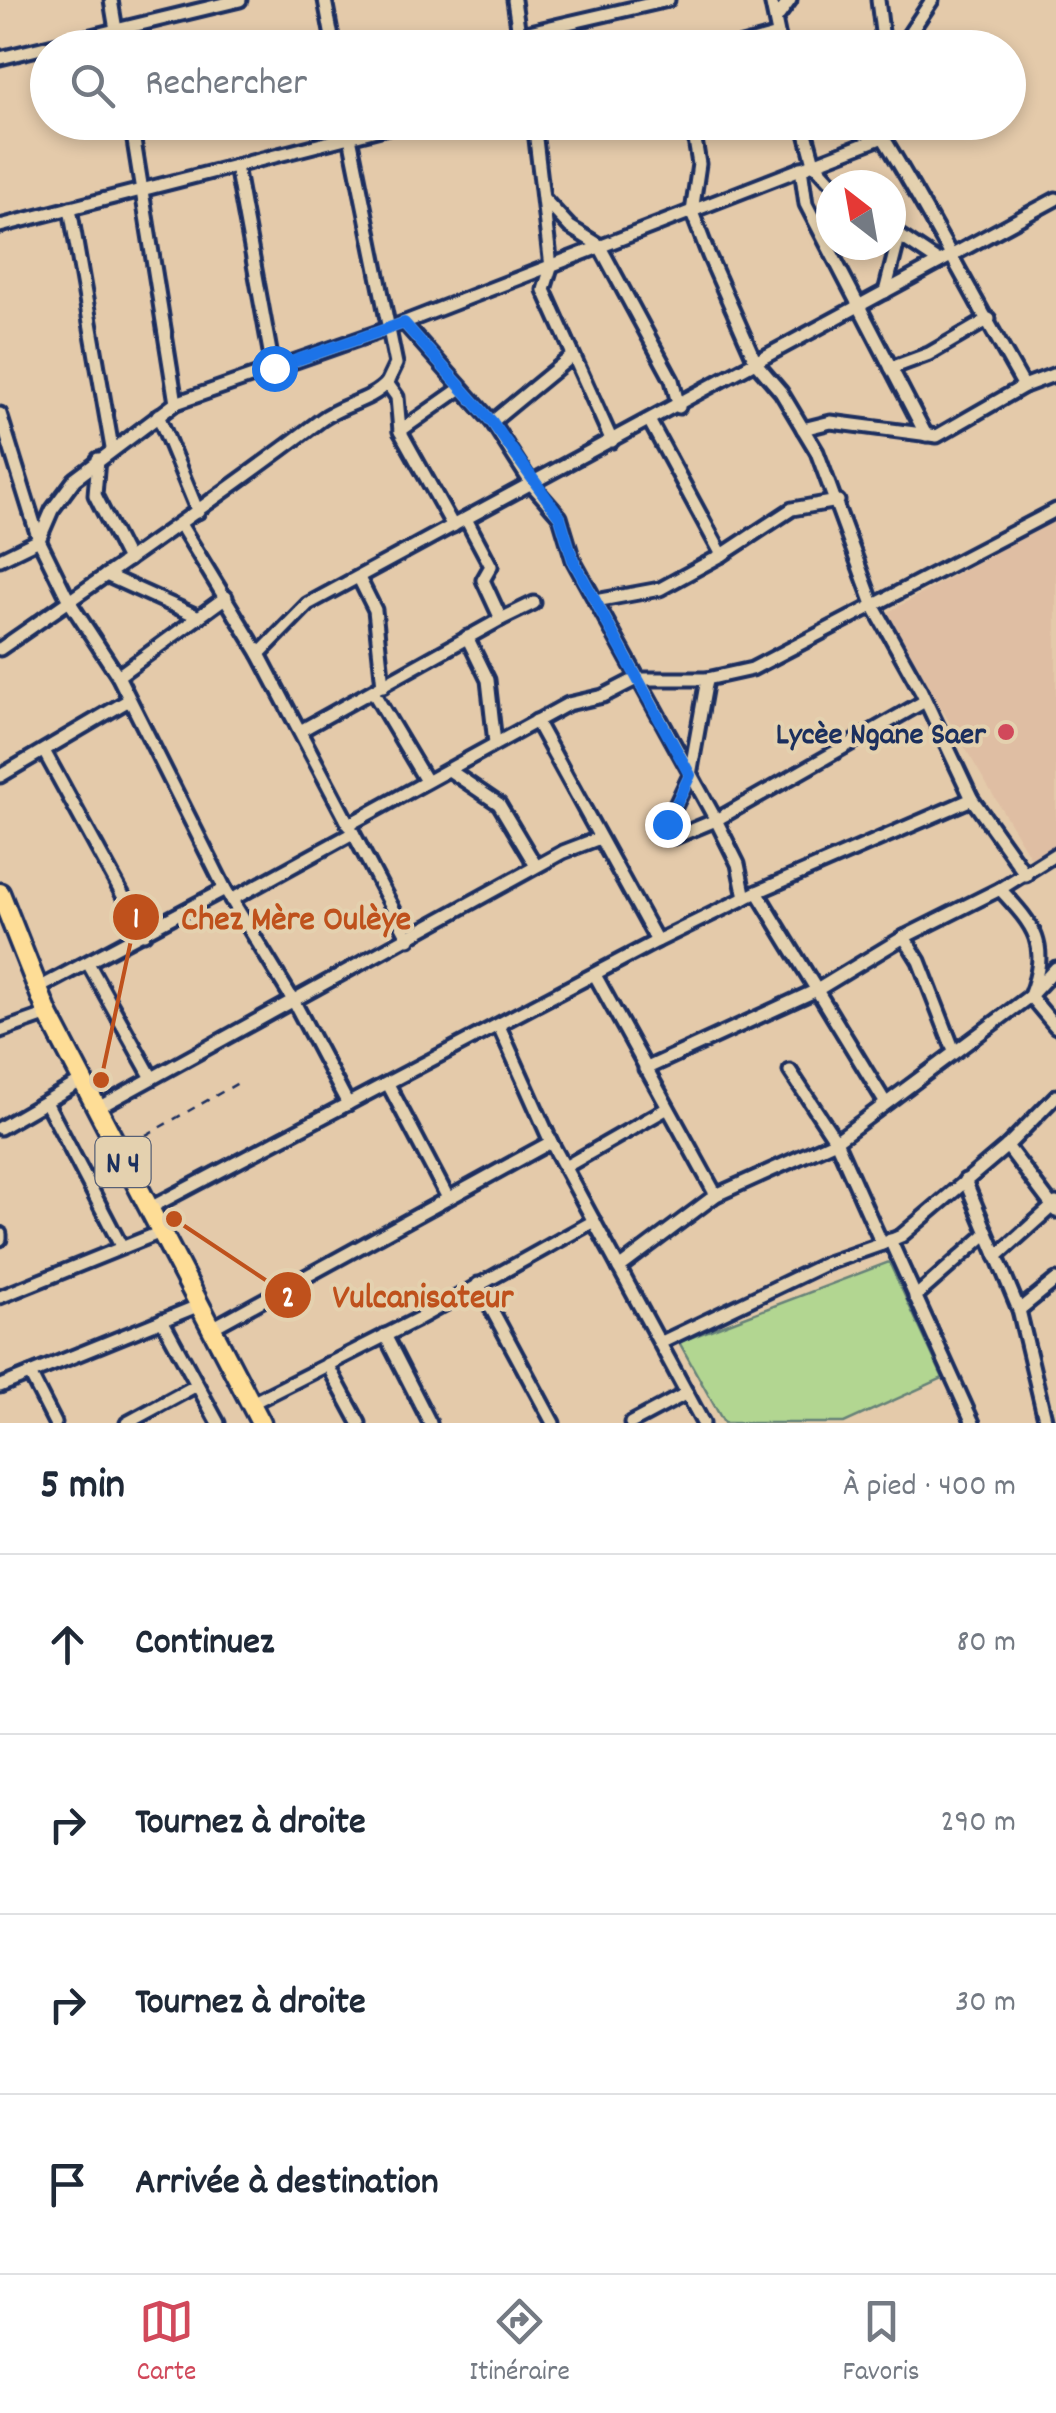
<!DOCTYPE html>
<html lang="fr">
<meta charset="utf-8">
<style>
:root{--surface:#fff;--page:#f2f2f3;--text:#1f2937;--muted:#747a83;--line:#e0e1e3;--accent:#d1495b}
body{margin:0;font-family:Dekko,sans-serif;background:var(--page);color:var(--text)}
.compass{position:absolute;left:816px;top:170px;width:90px;height:90px;border-radius:50%;background:var(--surface);box-shadow:0 5px 15px #0003;rotate:329deg}
.stop{position:absolute;width:30px;height:30px;margin:-22px;border:8px solid #1a73e8;border-radius:50%;background:#fff}
.stop.end{background:#1a73e8;border-color:#fff;box-shadow:0 2px 10px #0008}
.list{margin:0;padding:0;list-style:none}
h2{display:flex;justify-content:space-between;align-items:center;height:130px;margin:0;padding:0 40px;font-size:42px}
h2 small{font-size:32px;font-weight:400;color:var(--muted)}
.list li{display:grid;grid-template-columns:65px 1fr auto;gap:30px;align-items:center;box-sizing:border-box;height:180px;padding:0 40px;border-top:2px solid var(--line)}
.list b{display:block;font-size:38px;white-space:nowrap}
.list em{font-size:32px;font-style:normal;color:var(--muted)}
.icon{flex:none;width:55px;height:55px;fill:none;stroke:currentColor;stroke-width:2;stroke-linecap:round;stroke-linejoin:round}
.map{position:relative;flex:none;width:1056px;height:1423px;overflow:hidden}
.search{position:absolute;background:var(--surface);box-shadow:0 5px 15px #0003;left:30px;right:30px;top:30px;height:110px;display:flex;align-items:center;gap:25px;box-sizing:border-box;padding:0 35px;border-radius:55px;color:var(--muted);font-size:38px}
.sheet{height:850px;background:var(--surface)}
nav{display:flex;justify-content:space-around;align-items:center;box-sizing:border-box;height:140px;border-top:2px solid var(--line);background:var(--surface);font-size:28px;color:var(--muted)}
nav a{display:grid;justify-items:center;gap:5px}
nav .on{color:var(--accent)}
.map>svg:first-child{display:block}
.built{fill:#dfbea3}
.green{fill:#b2d691;stroke:#668278;stroke-width:2.5}
.lines{fill:none;stroke-linecap:round;stroke-linejoin:round}
.street-casing{stroke:#1b2f5e;stroke-width:19}
.primary-casing{stroke:#1b2f5e;stroke-width:25}
.path{stroke:#1b2f5e;stroke-width:2.5;stroke-dasharray:8 8;stroke-linecap:butt}
.street{stroke:#e4d1af;stroke-width:11}
.primary{stroke:#fedd96;stroke-width:18}
.route{stroke:#1a73e8;stroke-width:12}
.poi-dot{fill:#d1495b;stroke:#e4d1af;stroke-width:4}
.labels{text-anchor:middle;stroke-width:8;stroke-linejoin:round;paint-order:stroke}
.shield{fill:#e4d1af;stroke:#576076;stroke-width:2.5}
.shield-label{font-size:30px;font-weight:bold;fill:#1b2f5e}
.poi-label{font-size:32px;font-weight:bold;fill:#1b2f5e;stroke:#e4d1af;text-anchor:end}
.leader{fill:none;stroke:#bf511c;stroke-width:4}
.callout-dot{fill:#bf511c;stroke:#e4d1af;stroke-width:4}
.mark-label{font-size:30px;text-anchor:middle;font-weight:bold;fill:#fff}
.callout-label{font-size:35px;text-anchor:middle;font-weight:bold;fill:#bf511c;stroke:#e4d1af;stroke-width:8;stroke-linejoin:round;paint-order:stroke}
</style>
<div class="map">
<svg width="1056" height="1423" viewBox="0 0 1056 1423">
<rect width="100%" height="100%" fill="#e4caaa"/>
<filter id="ink" filterUnits="userSpaceOnUse"><feTurbulence type="fractalNoise" baseFrequency=".01" numOctaves="2"/><feDisplacementMap in="SourceGraphic" scale="20" xChannelSelector="R" yChannelSelector="G"/><feConvolveMatrix kernelMatrix="1 2 1 2 8 2 1 2 1" color-interpolation-filters="sRGB"/></filter>
<g filter="url(#ink)">
<!-- built -->
<path class="built" d="M 1056,518 L 1056,851 L 1035,865 L 885,614 Z"/>
<!-- green -->
<path class="green" d="M 889,1262 L 943,1378 L 844,1423 L 724,1423 L 679,1342 Z"/>
<g class="lines">
<defs>
<g id="street">
<path d="M 111,0 L 119,48"/>
<path d="M 325,0 L 334,48"/>
<path d="M 514,0 L 521,48"/>
<path d="M 771,0 L 781,48"/>
<path d="M 878,0 L 884,48"/>
<path d="M 776,19 L 790,0"/>
<path d="M 460,48 L 668,0"/>
<path d="M 731,48 L 778,35"/>
<path d="M 900,48 L 932,0"/>
<path d="M 0,58 L 240,0"/>
<path d="M 131,122 L 176,403"/>
<path d="M 347,122 L 396,364 L 387,383 L 397,397 L 400,431 L 453,526"/>
<path d="M 534,122 L 551,267 L 544,290 L 612,441"/>
<path d="M 692,122 L 699,164 L 692,212 L 709,256 L 756,363 L 781,392 L 817,452 L 874,607 L 921,691 L 972,799"/>
<path d="M 803,122 L 814,163 L 834,185"/>
<path d="M 883,122 L 883,137 C 934,220 976,303 1024,386"/>
<path d="M 132,129 L 157,122"/>
<path d="M 236,166 L 273,368"/>
<path d="M 801,168 L 806,204 L 926,435"/>
<path d="M 544,199 L 570,227 L 599,245 L 672,380 L 679,407"/>
<path d="M 70,208 L 112,448"/>
<path d="M 0,226 L 408,122"/>
<path d="M 891,230 L 939,262"/>
<path d="M 885,292 L 899,237"/>
<path d="M 404,323 L 492,422 L 533,486 L 560,517 L 573,560 L 716,820 L 675,837 L 667,824 L 690,775 L 707,679"/>
<path d="M 891,368 L 929,354 L 989,319"/>
<path d="M 0,414 L 39,540 L 69,601 L 118,676 L 225,889 L 293,1000 L 348,1104"/>
<path d="M 158,415 L 198,512"/>
<path d="M 492,422 L 572,356"/>
<path d="M 803,429 L 831,422 L 937,436 L 1024,386 L 1056,374"/>
<path d="M 400,431 L 461,388"/>
<path d="M 98,459 L 95,495 L 128,560"/>
<path d="M 466,519 L 491,566 L 483,580 L 501,619 L 534,603"/>
<path d="M 180,524 L 259,654 L 409,939"/>
<path d="M 722,555 L 792,509 L 838,501"/>
<path d="M 0,559 L 39,540 L 52,510 L 75,479 L 176,403 L 390,328 L 883,137"/>
<path d="M 106,575 L 199,617"/>
<path d="M 359,578 L 375,610 L 383,686"/>
<path d="M 595,601 L 660,589 L 722,555 L 650,422"/>
<path d="M 467,637 L 488,680 L 495,743"/>
<path d="M 0,649 C 108,574 216,499 321,420 C 342,404 370,402 387,383"/>
<path d="M 259,654 L 308,604 L 1056,199"/>
<path d="M 118,676 L 226,597"/>
<path d="M 373,692 L 426,781"/>
<path d="M 536,721 L 657,941"/>
<path d="M 300,731 L 501,619"/>
<path d="M 44,751 L 144,934"/>
<path d="M 449,770 L 499,804 L 536,866"/>
<path d="M 0,776 L 129,700"/>
<path d="M 348,825 L 568,704 L 603,696 L 636,679 L 707,679 L 752,669 L 1056,510"/>
<path d="M 1056,854 L 1000,889 C 1035,927 1050,944 1030,996 L 1056,1027"/>
<path d="M 757,892 L 885,1102"/>
<path d="M 745,898 L 738,864 L 716,820 L 925,701"/>
<path d="M 231,900 L 353,833"/>
<path d="M 904,937 L 919,961 L 954,1051"/>
<path d="M 88,963 L 152,1078"/>
<path d="M 595,975 L 716,1195"/>
<path d="M 37,989 L 225,889"/>
<path d="M 499,1026 L 551,1142 L 703,1423"/>
<path d="M 0,1031 L 48,1014"/>
<path d="M 645,1069 L 817,990 L 904,937 L 1000,889"/>
<path d="M 388,1084 L 448,1198"/>
<path d="M 46,1102 L 121,1246"/>
<path d="M 96,1109 L 563,852 L 597,839"/>
<path d="M 0,1128 L 81,1081"/>
<path d="M 1007,1146 L 1056,1211"/>
<path d="M 565,1167 L 666,1109"/>
<path d="M 965,1180 L 1019,1310 L 1046,1423"/>
<path d="M 148,1209 L 657,941 L 757,892 L 972,799 L 1026,875"/>
<path d="M 0,1234 L 0,1239"/>
<path d="M 890,1240 L 973,1423"/>
<path d="M 882,1244 L 901,1236 L 1007,1146 L 1056,1096"/>
<path d="M 996,1257 L 1056,1203"/>
<path d="M 619,1268 L 716,1195 L 836,1141 L 1030,996 L 1056,968"/>
<path d="M 478,1284 L 553,1423"/>
<path d="M 0,1297 L 161,1232"/>
<path d="M 915,1297 L 985,1235"/>
<path d="M 1019,1310 L 1056,1280"/>
<path d="M 162,1320 L 218,1423"/>
<path d="M 212,1328 L 551,1142"/>
<path d="M 385,1335 L 430,1423"/>
<path d="M 660,1343 L 825,1264 L 882,1244 L 836,1141 L 790,1071"/>
<path d="M 327,1364 L 359,1423"/>
<path d="M 30,1374 L 55,1423"/>
<path d="M 0,1386 L 200,1305"/>
<path d="M 250,1404 L 418,1319 L 594,1221"/>
<path d="M 127,1423 L 197,1385"/>
<path d="M 631,1423 L 687,1393"/>
</g>
<path id="primary" d="M 0,893 L 48,1014 L 261,1423"/>
</defs>
<!-- street casing -->
<use href="#street" class="street-casing"/>
<!-- primary casing -->
<use href="#primary" class="primary-casing"/>
<!-- path -->
<path class="path" d="M 132,1143 L 238,1083"/>
<!-- street -->
<use href="#street" class="street"/>
<!-- primary -->
<use href="#primary" class="primary"/>
</g>
</g>
<g class="lines" filter="url(#ink)">
<!-- route -->
<path class="route" d="M 274,368 L 404,323 L 492,422 L 560,517 L 573,560 L 690,775 L 667,824"/>
</g>
<!-- markers -->
<circle class="poi-dot" cx="1006" cy="732" r="10"/>
<g class="labels">
<!-- shield labels -->
<rect class="shield" x="95.5" y="1137" width="55" height="50" rx="8"/>
<g class="shield-label">
<text x="123" y="1172">N 4</text>
</g>
<!-- poi labels -->
<g class="poi-label">
<text x="986" y="743">Lycèe Ngane Saer</text>
</g>
</g>
<!-- callouts -->
<path class="leader" d="M101 1080L136 917M174 1219L288 1295"/>
<g class="callout-dot">
<circle cx="101" cy="1080" r="10"/>
<circle cx="174" cy="1219" r="10"/>
<circle cx="136" cy="917" r="25"/>
<circle cx="288" cy="1295" r="25"/>
</g>
<g class="mark-label">
<text x="136" y="927">1</text>
<text x="288" y="1306">2</text>
</g>
<g class="callout-label">
<text x="296" y="929">Chez Mère Oulèye</text>
<text x="423" y="1307">Vulcanisateur</text>
</g>
</svg>
<svg class="compass" viewBox="-18 -18 36 36"><path d="M0-13l5 13h-10z" fill="#e53935"/><path d="M0 13l5-13h-10z" fill="#747a83"/></svg>
<div class="stop" style="left:274px;top:368px"></div>
<div class="stop end" style="left:667px;top:824px"></div>
<div class="search"><svg class="icon" aria-label="search" viewBox="0 0 24 24"><circle cx="10" cy="10" r="6"/><path d="M15 15l6 6"/></svg>Rechercher</div>
</div>
<section class="sheet">
<h2>5 min<small>À pied · 400 m</small></h2>
<ul class="list">
<li><svg class="icon" aria-label="ahead" viewBox="0 0 24 24"><path d="M12 20V5M6 11l6-6 6 6"/></svg><div><b>Continuez</b></div><em>80 m</em></li>
<li><svg class="icon" aria-label="right" viewBox="0 0 24 24"><path d="M7 20v-9h11M14 6l5 5-5 5"/></svg><div><b>Tournez à droite</b></div><em>290 m</em></li>
<li><svg class="icon" aria-label="right" viewBox="0 0 24 24"><path d="M7 20v-9h11M14 6l5 5-5 5"/></svg><div><b>Tournez à droite</b></div><em>30 m</em></li>
<li><svg class="icon" aria-label="arrive" viewBox="0 0 24 24"><path d="M6 21V4h12l-3 4 3 4H6"/></svg><div><b>Arrivée à destination</b></div></li>
</ul>
</section>
<nav>
<a class="on"><svg class="icon" aria-label="map" viewBox="0 0 24 24"><path d="M3 6l6-2 6 2 6-2v14l-6 2-6-2-6 2zM9 4v14M15 6v14"/></svg>Carte</a>
<a><svg class="icon" aria-label="directions" viewBox="0 0 24 24"><path d="M12 3l9 9-9 9-9-9zM9 14v-3h6M13 9l2 2-2 2"/></svg>Itinéraire</a>
<a><svg class="icon" aria-label="saved" viewBox="0 0 24 24"><path d="M7 4h10v16l-5-4-5 4z"/></svg>Favoris</a>
</nav>
